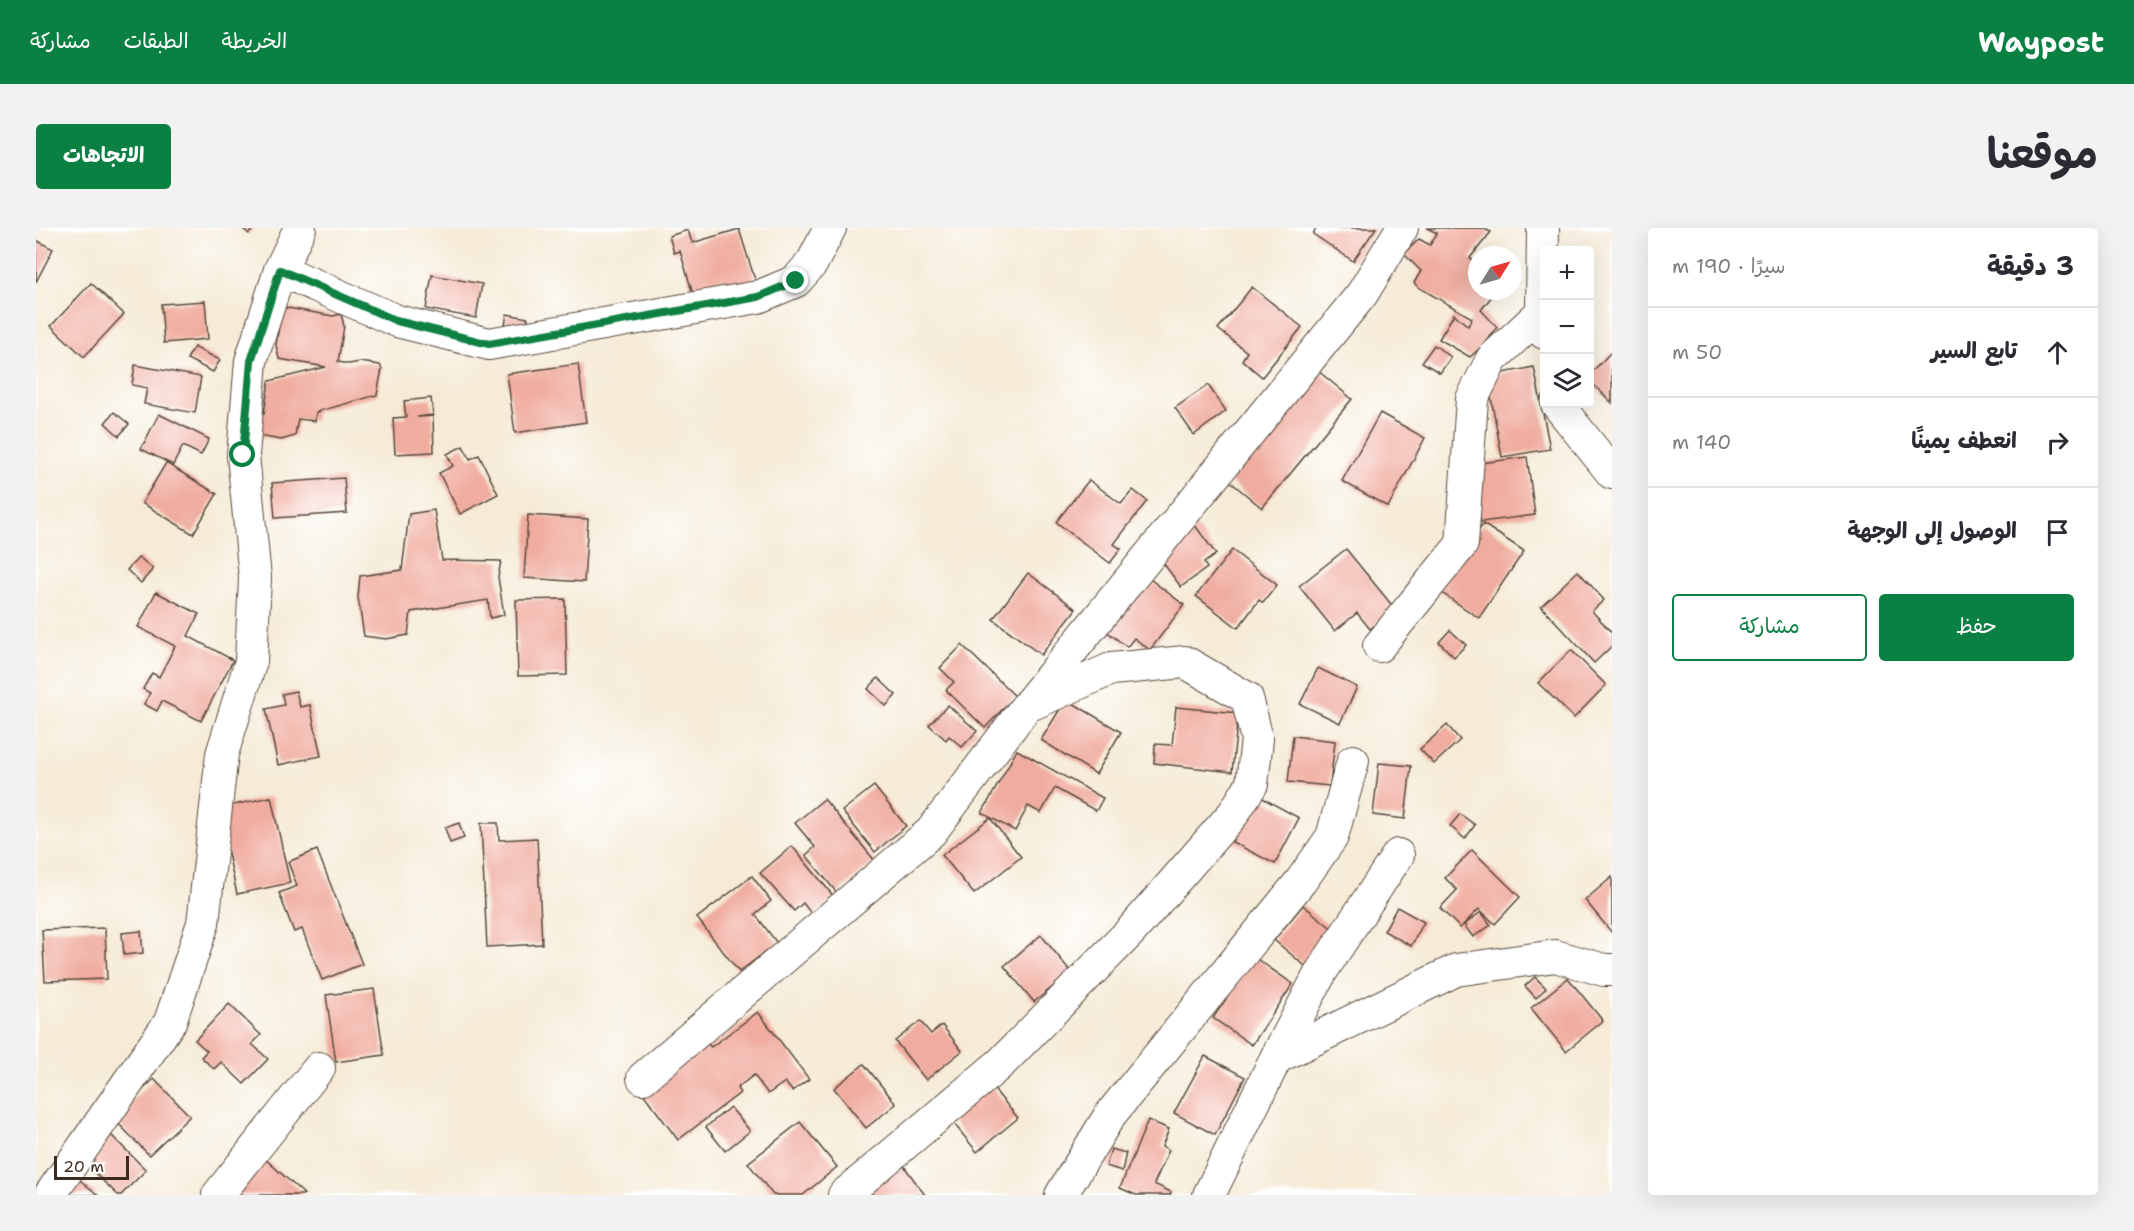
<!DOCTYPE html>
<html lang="ar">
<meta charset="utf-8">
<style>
:root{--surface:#fff;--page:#f2f2f3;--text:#2b2b33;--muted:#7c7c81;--line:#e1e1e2;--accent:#0b8043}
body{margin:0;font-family:"Shantell Sans","Playpen Sans Arabic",sans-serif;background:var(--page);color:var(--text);direction:rtl}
.controls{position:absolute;right:18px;top:18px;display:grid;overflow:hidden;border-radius:6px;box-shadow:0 6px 24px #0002}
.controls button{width:54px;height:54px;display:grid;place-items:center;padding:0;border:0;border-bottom:2px solid var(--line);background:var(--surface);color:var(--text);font:30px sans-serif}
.compass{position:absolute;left:1432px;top:18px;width:54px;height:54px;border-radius:50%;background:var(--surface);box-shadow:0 6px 24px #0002;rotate:53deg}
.scale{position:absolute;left:18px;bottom:15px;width:75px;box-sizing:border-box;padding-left:6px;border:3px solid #3b2a1e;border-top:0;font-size:16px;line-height:21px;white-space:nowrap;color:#3b2a1e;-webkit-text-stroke:4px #fff;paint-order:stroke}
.stop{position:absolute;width:18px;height:18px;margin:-14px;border:4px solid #0b8043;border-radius:50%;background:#fff}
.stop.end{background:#0b8043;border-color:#fff;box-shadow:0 2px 6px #0008}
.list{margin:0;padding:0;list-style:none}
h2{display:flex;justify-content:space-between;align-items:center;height:78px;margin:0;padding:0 24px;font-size:26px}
h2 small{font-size:20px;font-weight:400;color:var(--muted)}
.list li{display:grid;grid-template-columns:39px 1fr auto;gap:18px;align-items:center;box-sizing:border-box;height:90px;padding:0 24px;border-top:2px solid var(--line)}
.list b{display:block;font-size:22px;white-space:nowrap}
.list em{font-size:20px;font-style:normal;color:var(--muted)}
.actions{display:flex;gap:12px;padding:18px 24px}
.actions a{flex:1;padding:14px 0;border:2px solid var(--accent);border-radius:6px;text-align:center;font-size:21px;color:var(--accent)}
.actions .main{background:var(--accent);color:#fff}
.icon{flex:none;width:33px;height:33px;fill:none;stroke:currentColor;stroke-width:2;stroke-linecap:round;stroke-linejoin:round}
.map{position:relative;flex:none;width:1576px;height:967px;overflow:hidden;direction:ltr;border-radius:6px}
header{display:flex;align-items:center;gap:36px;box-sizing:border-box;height:84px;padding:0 30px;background:var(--accent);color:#fff}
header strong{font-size:28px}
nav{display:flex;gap:33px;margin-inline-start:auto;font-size:21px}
.intro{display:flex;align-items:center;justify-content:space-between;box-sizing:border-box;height:144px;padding:0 36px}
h1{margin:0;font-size:42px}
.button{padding:15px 27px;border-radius:6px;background:var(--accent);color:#fff;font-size:21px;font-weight:700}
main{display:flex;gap:36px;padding:0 36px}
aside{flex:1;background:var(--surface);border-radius:6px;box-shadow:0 6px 24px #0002}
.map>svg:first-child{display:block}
.building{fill:#f0ac9f}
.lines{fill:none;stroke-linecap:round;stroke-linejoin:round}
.minor-casing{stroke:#57473a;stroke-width:34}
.minor{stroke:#fff;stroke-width:32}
.route{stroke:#0b8043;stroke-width:8}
</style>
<header>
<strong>Waypost</strong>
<nav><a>الخريطة</a><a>الطبقات</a><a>مشاركة</a></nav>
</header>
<div class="intro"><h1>موقعنا</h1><a class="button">الاتجاهات</a></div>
<main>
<aside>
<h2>3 دقيقة<small>سيرًا · 190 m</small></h2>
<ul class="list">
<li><svg class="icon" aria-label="ahead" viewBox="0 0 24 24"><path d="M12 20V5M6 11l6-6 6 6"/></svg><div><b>تابع السير</b></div><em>50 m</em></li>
<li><svg class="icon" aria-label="right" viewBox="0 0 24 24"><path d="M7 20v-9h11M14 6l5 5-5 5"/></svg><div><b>انعطف يمينًا</b></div><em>140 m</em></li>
<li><svg class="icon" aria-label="arrive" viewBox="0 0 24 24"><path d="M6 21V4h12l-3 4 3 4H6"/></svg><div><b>الوصول إلى الوجهة</b></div></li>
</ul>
<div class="actions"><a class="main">حفظ</a><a>مشاركة</a></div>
</aside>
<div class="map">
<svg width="1576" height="967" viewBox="0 0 1576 967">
<rect width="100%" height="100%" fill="#fff"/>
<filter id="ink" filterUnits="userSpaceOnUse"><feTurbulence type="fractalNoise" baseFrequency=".0167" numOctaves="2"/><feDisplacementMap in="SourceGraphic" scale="12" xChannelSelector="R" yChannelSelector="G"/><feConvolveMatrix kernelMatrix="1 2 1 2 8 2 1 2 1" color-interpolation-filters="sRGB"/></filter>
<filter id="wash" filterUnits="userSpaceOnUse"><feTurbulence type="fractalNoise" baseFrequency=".008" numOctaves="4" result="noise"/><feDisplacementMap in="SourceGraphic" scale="24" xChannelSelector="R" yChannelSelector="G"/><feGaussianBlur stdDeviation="1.35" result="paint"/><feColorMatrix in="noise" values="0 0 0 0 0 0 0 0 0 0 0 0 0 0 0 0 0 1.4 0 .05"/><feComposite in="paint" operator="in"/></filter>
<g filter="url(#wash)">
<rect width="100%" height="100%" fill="#f5ebd7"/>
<g id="blocks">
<!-- building -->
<g class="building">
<path d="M 206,0 L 218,0 L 213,6 Z"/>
<path d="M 1280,0 L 1340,0 L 1317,33 L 1277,6 Z"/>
<path d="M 1391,0 L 1446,0 L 1455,4 L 1434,30 L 1441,36 L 1441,63 L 1460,63 L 1445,82 L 1461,99 L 1450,115 L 1434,129 L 1403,111 L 1418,86 L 1432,98 L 1436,90 L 1382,59 L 1378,55 L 1385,43 L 1368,26 L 1383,11 L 1394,17 L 1401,5 Z"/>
<path d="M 703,1 L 720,55 L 659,73 L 644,23 L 638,25 L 633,8 L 652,2 L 656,15 Z"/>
<path d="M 0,12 L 17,21 L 0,54 Z"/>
<path d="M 396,47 L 446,56 L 440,90 L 390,81 Z"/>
<path d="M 55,55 L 88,86 L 48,129 L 15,98 Z"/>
<path d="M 1216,59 L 1266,99 L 1226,149 L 1206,132 L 1211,124 L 1182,101 Z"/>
<path d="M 169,73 L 172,111 L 128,115 L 125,76 Z"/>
<path d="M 246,79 L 297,88 L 305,86 L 308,98 L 302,134 L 313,136 L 324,134 L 344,137 L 346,141 L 341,167 L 280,184 L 279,193 L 262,191 L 259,208 L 245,212 L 223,208 L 218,188 L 228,186 L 233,153 L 290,139 L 243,131 L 240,117 Z"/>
<path d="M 471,86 L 492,90 L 489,105 L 468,102 Z"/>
<path d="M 1398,117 L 1415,129 L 1404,145 L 1386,134 Z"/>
<path d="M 158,119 L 184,132 L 177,144 L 151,131 Z"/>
<path d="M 1576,123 L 1576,175 L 1554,153 L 1554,146 Z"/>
<path d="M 542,136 L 550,194 L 479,205 L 471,146 Z"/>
<path d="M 99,137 L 165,149 L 159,185 L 108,176 L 111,160 L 96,157 Z"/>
<path d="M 1275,137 L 1316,171 L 1226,280 L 1185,246 Z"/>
<path d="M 1498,139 L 1514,221 L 1466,229 L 1451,148 Z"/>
<path d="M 1172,157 L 1190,183 L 1158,207 L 1139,180 Z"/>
<path d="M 395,170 L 397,187 L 381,189 L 397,188 L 398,224 L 359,226 L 357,190 L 370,189 L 368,173 Z"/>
<path d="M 78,184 L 93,196 L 83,208 L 69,195 Z"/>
<path d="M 1344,185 L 1389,210 L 1352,279 L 1306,253 Z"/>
<path d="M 123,186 L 173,211 L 165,227 L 147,218 L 137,237 L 105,221 Z"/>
<path d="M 427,218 L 434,231 L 443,227 L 462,266 L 424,286 L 403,245 L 417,238 L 411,226 Z"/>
<path d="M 1491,229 L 1499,287 L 1445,294 L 1437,236 Z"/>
<path d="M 130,235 L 181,266 L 157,306 L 106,275 Z"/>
<path d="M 308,250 L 311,285 L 239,290 L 236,255 Z"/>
<path d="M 1053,252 L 1085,276 L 1097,262 L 1111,273 L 1078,316 L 1085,321 L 1074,335 L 1020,294 Z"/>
<path d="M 398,282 L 406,332 L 465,333 L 462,349 L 468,387 L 454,390 L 452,372 L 375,384 L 372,407 L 350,411 L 328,408 L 322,369 L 324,348 L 366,342 L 373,286 Z"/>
<path d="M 492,287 L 552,291 L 548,354 L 488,350 Z"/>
<path d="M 1158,296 L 1180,326 L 1168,335 L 1171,340 L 1145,359 L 1119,324 Z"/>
<path d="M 1447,296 L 1488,323 L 1443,390 L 1403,363 Z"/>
<path d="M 1310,321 L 1359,381 L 1334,401 L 1321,385 L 1299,403 L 1263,358 Z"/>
<path d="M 1196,322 L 1241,357 L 1227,375 L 1223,372 L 1202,400 L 1160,368 Z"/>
<path d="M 103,329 L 117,341 L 105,355 L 91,342 Z"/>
<path d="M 1542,343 L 1568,372 L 1556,383 L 1576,405 L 1576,418 L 1558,435 L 1505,378 Z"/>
<path d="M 992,345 L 1040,381 L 1005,427 L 957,391 Z"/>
<path d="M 1106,345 L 1148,377 L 1114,422 L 1098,410 L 1091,419 L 1065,399 Z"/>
<path d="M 120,364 L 163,386 L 152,408 L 197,432 L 165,493 L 126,473 L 121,483 L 108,476 L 114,465 L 107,461 L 116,445 L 123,449 L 139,418 L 102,399 Z"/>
<path d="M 529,371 L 531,447 L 482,448 L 480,372 Z"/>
<path d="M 1414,402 L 1430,417 L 1418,429 L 1403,414 Z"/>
<path d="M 926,417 L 979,468 L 949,500 L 910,462 L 918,454 L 904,440 Z"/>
<path d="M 1535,422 L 1570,457 L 1538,490 L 1502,455 Z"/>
<path d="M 1282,440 L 1321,459 L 1304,495 L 1264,476 Z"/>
<path d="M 842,450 L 860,467 L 850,478 L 832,461 Z"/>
<path d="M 260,463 L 264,479 L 274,477 L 285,528 L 242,537 L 230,481 L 248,477 L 246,466 Z"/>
<path d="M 1030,471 L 1085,504 L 1060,546 L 1005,512 Z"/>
<path d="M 912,477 L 941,503 L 926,519 L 913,508 L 910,512 L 893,497 Z"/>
<path d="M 1140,479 L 1202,485 L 1196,544 L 1118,535 L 1119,516 L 1136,517 Z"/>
<path d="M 1411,497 L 1424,512 L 1398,536 L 1384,521 Z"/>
<path d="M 1257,508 L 1299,513 L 1294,558 L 1252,554 Z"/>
<path d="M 981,522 L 1067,570 L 1060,583 L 1019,560 L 1005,585 L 992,578 L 979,603 L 946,585 Z"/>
<path d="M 1343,535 L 1375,538 L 1369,591 L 1337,587 Z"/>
<path d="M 838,558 L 870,598 L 839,624 L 806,583 Z"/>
<path d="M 1221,567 L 1263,590 L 1239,636 L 1196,614 Z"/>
<path d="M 235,569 L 254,655 L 201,666 L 182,580 Z"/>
<path d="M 788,571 L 839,633 L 801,665 L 770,627 L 779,619 L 759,595 Z"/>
<path d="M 1424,586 L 1439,597 L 1429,611 L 1414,598 Z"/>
<path d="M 954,590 L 985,629 L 938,666 L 906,627 Z"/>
<path d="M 423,595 L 428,610 L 414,615 L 409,600 Z"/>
<path d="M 445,595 L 462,595 L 463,612 L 501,610 L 506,716 L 451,719 Z"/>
<path d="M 756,618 L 799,670 L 777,688 L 767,675 L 758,683 L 724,645 Z"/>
<path d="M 281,622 L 326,736 L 286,752 L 266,701 L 258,704 L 243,665 L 261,658 L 252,634 Z"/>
<path d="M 1436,622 L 1484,669 L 1459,696 L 1443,681 L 1424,700 L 1404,680 L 1421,662 L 1409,650 Z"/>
<path d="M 716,648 L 735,673 L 719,686 L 741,715 L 703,744 L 661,690 Z"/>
<path d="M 1576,649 L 1576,705 L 1549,672 Z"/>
<path d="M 1267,677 L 1299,703 L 1269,738 L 1238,712 Z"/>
<path d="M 1361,679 L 1388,694 L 1375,718 L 1348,703 Z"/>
<path d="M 1445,684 L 1455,697 L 1437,709 L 1428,697 Z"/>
<path d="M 69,700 L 71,751 L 9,753 L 6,702 Z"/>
<path d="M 105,703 L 107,725 L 88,727 L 86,705 Z"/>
<path d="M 1005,707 L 1035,744 L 998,774 L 968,738 Z"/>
<path d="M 1218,729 L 1257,756 L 1216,817 L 1177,790 Z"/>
<path d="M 1499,749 L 1510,760 L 1500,770 L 1489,758 Z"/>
<path d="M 1532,750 L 1567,793 L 1530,823 L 1495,780 Z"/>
<path d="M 338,761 L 348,827 L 300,834 L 290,767 Z"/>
<path d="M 193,776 L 225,807 L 216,816 L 232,831 L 208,856 L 185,834 L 178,841 L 165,829 L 171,823 L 159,812 Z"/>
<path d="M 722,784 L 773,851 L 756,863 L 749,854 L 732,866 L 718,847 L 701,860 L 704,865 L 642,912 L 606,864 L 671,815 L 675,819 Z"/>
<path d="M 884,793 L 895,806 L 906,797 L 926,823 L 890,852 L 859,813 Z"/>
<path d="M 1169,828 L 1209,849 L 1179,907 L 1138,885 Z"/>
<path d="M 828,836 L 860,876 L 830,900 L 798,860 Z"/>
<path d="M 118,851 L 154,888 L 113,927 L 77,890 Z"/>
<path d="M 955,858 L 982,890 L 941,924 L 915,892 Z"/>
<path d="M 694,879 L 714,903 L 689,923 L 670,899 Z"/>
<path d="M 1112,892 L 1133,901 L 1126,918 L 1133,922 L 1118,956 L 1135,964 L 1134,967 L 1100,967 L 1084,960 Z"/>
<path d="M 764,894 L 801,939 L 767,967 L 737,967 L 712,935 Z"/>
<path d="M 74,906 L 110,942 L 85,967 L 82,967 L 47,934 Z"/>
<path d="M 1075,921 L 1090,925 L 1086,943 L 1070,938 Z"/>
<path d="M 227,929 L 268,966 L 266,967 L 192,967 Z"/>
<path d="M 865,934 L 889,967 L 829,967 Z"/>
<path d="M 39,948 L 62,967 L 24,967 Z"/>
</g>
</g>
</g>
<g filter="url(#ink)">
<use href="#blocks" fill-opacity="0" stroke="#57473a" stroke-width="1.5"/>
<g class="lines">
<defs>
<g id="minor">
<path d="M 1507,0 L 1506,84 L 1508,105"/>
<path d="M 244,42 L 361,93 L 453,116 L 722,69 L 760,53 L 776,35 L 794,0"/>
<path d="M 1521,176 L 1576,245"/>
<path d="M 1343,418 L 1426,316 L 1436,171 L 1456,131 L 1506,84"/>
<path d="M 1240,830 L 1420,742 L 1519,728 L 1568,742 L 1576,742"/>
<path d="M 607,850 L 895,604 L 990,479 L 1326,66 L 1366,0"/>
<path d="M 14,967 L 134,794 L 167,695 L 186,526 L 215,433 L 219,350 L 207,227 L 215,133 L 244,42 L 264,0"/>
<path d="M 182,967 L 283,840"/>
<path d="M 808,967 L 965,835 L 1095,703 L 1197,586 L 1216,556 L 1221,511 L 1211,470 L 1149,434 L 1075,441 L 996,476"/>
<path d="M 1025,967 L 1074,887 L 1265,653 L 1296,609 L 1317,533"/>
<path d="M 1173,967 L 1240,830 L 1285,744 L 1362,627"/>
</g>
</defs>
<!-- minor casing -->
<use href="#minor" class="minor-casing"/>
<!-- minor -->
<use href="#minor" class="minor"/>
</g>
</g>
<g class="lines" filter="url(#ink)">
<!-- route -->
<path class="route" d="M 207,227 L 215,133 L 244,42 L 361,93 L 453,116 L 722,69 L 760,53"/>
</g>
</svg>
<div class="controls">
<button>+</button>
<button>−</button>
<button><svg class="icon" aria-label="layers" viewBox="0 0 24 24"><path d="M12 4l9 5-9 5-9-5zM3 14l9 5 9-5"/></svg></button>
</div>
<svg class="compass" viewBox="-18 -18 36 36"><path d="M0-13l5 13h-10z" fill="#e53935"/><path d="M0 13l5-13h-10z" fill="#7c7c81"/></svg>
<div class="scale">20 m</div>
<div class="stop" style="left:207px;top:227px"></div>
<div class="stop end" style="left:760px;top:53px"></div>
</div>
</main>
